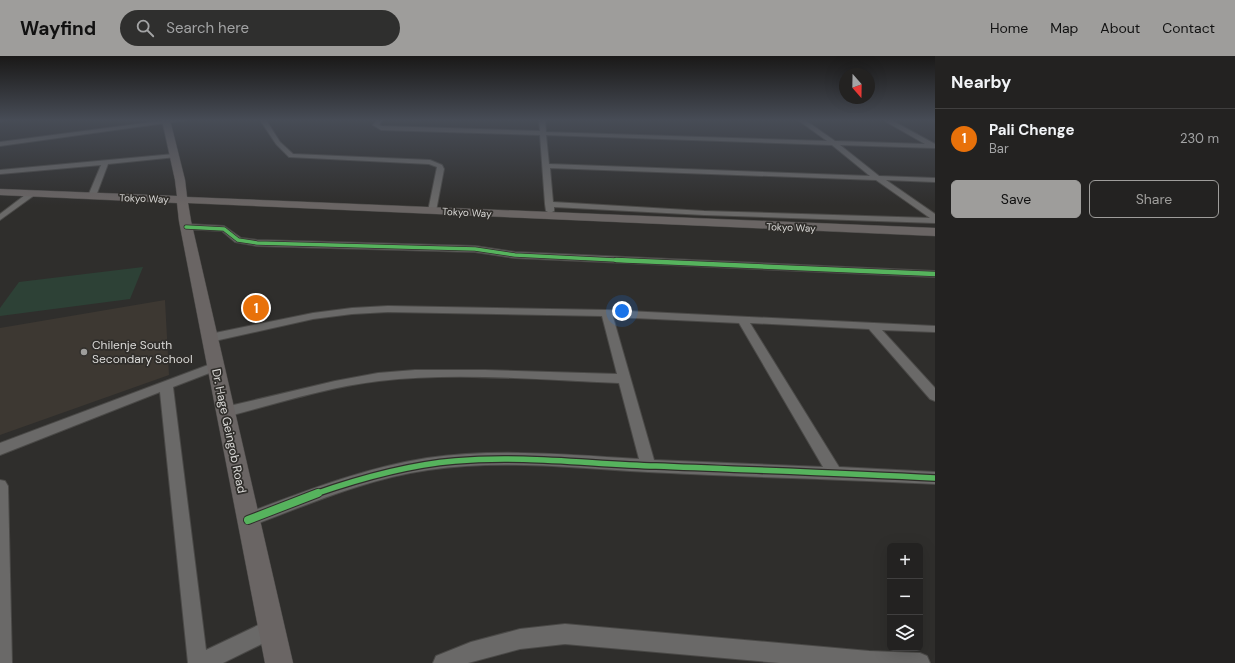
<!DOCTYPE html>
<meta charset="utf-8">
<style>
:root{--surface:#232221;--page:#2f2f2e;--text:#f1f3f6;--muted:#a3a4a5;--line:#403f3f;--accent:#9e9d9b}
body{margin:0;font-family:"DM Sans",sans-serif;background:var(--page);color:var(--text)}
.controls{position:absolute;right:12px;bottom:12px;display:grid;overflow:hidden;border-radius:6px;box-shadow:0 4px 16px #0002}
.controls button{width:36px;height:36px;display:grid;place-items:center;padding:0;border:0;border-bottom:1px solid var(--line);background:var(--surface);color:var(--text);font:20px sans-serif}
.compass{position:absolute;left:839px;top:12px;width:36px;height:36px;border-radius:50%;background:var(--surface);box-shadow:0 4px 16px #0002;rotate:160deg}
.you{position:absolute;left:622px;top:255px;width:14px;height:14px;margin:-10px;border:3px solid #fff;border-radius:50%;background:#1a73e8;box-shadow:0 0 0 6px #1a73e833}
.badge{display:grid;place-items:center;width:26px;height:26px;border-radius:50%;background:var(--accent);color:#fff;font-size:13px;font-weight:700}
.pin{position:absolute;translate:-50% -50%;border:2px solid #fff;box-shadow:0 1px 4px #0006}
.list{margin:0;padding:0;list-style:none}
h2{display:flex;justify-content:space-between;align-items:center;height:52px;margin:0;padding:0 16px;font-size:17px}
h2 small{font-size:13px;font-weight:400;color:var(--muted)}
.list li{display:grid;grid-template-columns:26px 1fr auto;gap:12px;align-items:center;box-sizing:border-box;height:60px;padding:0 16px;border-top:1px solid var(--line)}
.list b{display:block;font-size:15px;white-space:nowrap}
.list p{margin:0;font-size:13px;white-space:nowrap;color:var(--muted)}
.list em{font-size:13px;font-style:normal;color:var(--muted)}
.actions{display:flex;gap:8px;padding:12px 16px}
.actions a{flex:1;padding:9px 0;border:1px solid var(--accent);border-radius:6px;text-align:center;font-size:14px;color:var(--accent)}
.actions .main{background:var(--accent);color:#111}
.icon{flex:none;width:22px;height:22px;fill:none;stroke:currentColor;stroke-width:2;stroke-linecap:round;stroke-linejoin:round}
.map{position:relative;flex:none;width:935px;height:607px;overflow:hidden}
header{display:flex;align-items:center;gap:24px;box-sizing:border-box;height:56px;padding:0 20px;background:var(--accent);color:#111}
header strong{font-size:19px}
nav{display:flex;gap:22px;margin-inline-start:auto;font-size:14px}
.search{width:280px;height:36px;background:var(--page);display:flex;align-items:center;gap:10px;box-sizing:border-box;padding:0 14px;border-radius:22px;color:var(--muted);font-size:15px}
main{display:flex}
aside{flex:1;background:var(--surface)}
.map>svg:first-child{display:block}
.built{fill:#3d3832}
.green{fill:#2d4136}
.lines{fill:none;stroke-linecap:round;stroke-linejoin:round}
.street-casing{stroke:#4a4947;stroke-width:2}
.secondary-casing{stroke:#4a4947;stroke-width:1}
.street{fill:#6a6968;fill-rule:evenodd}
.secondary{fill:#6a6564;fill-rule:evenodd}
.cycleway-far3-casing{stroke:#302e2b;stroke-width:5}
.cycleway-far2-casing{stroke:#302e2b;stroke-width:6}
.cycleway-far1-casing{stroke:#302e2b;stroke-width:8}
.cycleway-casing{stroke:#302e2b;stroke-width:10}
.cycleway-far3{stroke:#56b35d;stroke-width:3.5}
.cycleway-far2{stroke:#56b35d;stroke-width:4.5}
.cycleway-far1{stroke:#56b35d;stroke-width:5.5}
.cycleway{stroke:#56b35d;stroke-width:8}
.poi-dot{fill:#9e9d9b;stroke:#302e2b;stroke-width:1.5}
.labels{text-anchor:middle;stroke-width:3.5;stroke-linejoin:round;paint-order:stroke}
.far-street-label{font-size:10px;fill:#dad9d7;stroke:#302e2b}
.poi-label{font-size:12px;fill:#dad9d7;stroke:#302e2b;text-anchor:start}
.street-label{font-size:12px;fill:#dad9d7;stroke:#302e2b}
</style>
<header>
<strong>Wayfind</strong>
<div class="search"><svg class="icon" aria-label="search" viewBox="0 0 24 24"><circle cx="10" cy="10" r="6"/><path d="M15 15l6 6"/></svg>Search here</div>
<nav><a>Home</a><a>Map</a><a>About</a><a>Contact</a></nav>
</header>
<main>
<div class="map">
<svg width="935" height="607" viewBox="0 0 935 607">
<rect width="100%" height="100%" fill="#2f2e2c"/>
<!-- built -->
<path class="built" d="M 165,244 L 169,319 L 0,379 L 0,272 Z"/>
<!-- green -->
<path class="green" d="M 143,211 L 130,243 L 0,260 L 0,252 L 19,226 Z"/>
<g class="lines">
<defs>
<g id="street">
<path d="M 0,64 L 4,64 L 1,66 Z"/>
<path d="M 168,64 L 187,64 L 0,90 L 0,86 Z"/>
<path d="M 260,64 L 266,64 L 280,86 L 293,98 L 430,104 L 442,109 L 444,113 L 436,155 L 432,157 L 428,155 L 437,111 L 429,108 L 289,101 L 276,88 Z"/>
<path d="M 377,64 L 383,64 L 379,69 L 382,70 L 540,75 L 539,64 L 545,64 L 546,76 L 827,85 L 798,64 L 805,64 L 835,85 L 925,88 L 883,64 L 891,64 L 935,88 L 935,92 L 840,89 L 879,120 L 935,122 L 935,126 L 886,124 L 935,158 L 935,167 L 704,159 L 554,151 L 554,155 L 550,157 L 546,155 L 545,148 L 540,79 L 381,74 L 373,69 ZM 546,79 L 832,89 L 870,120 L 549,108 ZM 550,112 L 876,124 L 930,162 L 704,155 L 553,146 Z"/>
<path d="M 174,98 L 176,99 L 176,101 L 108,108 L 96,140 L 92,142 L 88,140 L 101,109 L 0,118 L 0,114 Z"/>
<path d="M 29,136 L 35,136 L 36,138 L 0,164 L 0,158 Z"/>
<path d="M 186,168 L 224,170 L 241,182 L 257,184 L 475,190 L 515,196 L 935,215 L 935,221 L 515,202 L 475,196 L 257,190 L 235,186 L 222,175 L 183,173 L 182,171 L 183,169 Z"/>
<path d="M 388,250 L 607,254 L 935,270 L 935,276 L 882,274 L 935,332 L 935,345 L 930,343 L 869,273 L 750,267 L 839,411 L 935,416 L 935,428 C 839,423 744,421 648,416 C 575,412 501,403 428,414 C 365,423 307,449 248,471 L 242,469 L 240,464 L 242,459 C 303,436 363,412 427,402 C 497,392 569,399 639,403 L 619,327 C 541,324 457,316 379,325 C 328,331 275,348 225,361 L 220,359 L 218,356 L 220,353 L 225,351 L 335,325 L 378,317 L 415,314 L 485,314 L 617,318 L 602,260 L 388,256 L 352,258 L 313,263 L 210,286 L 206,285 L 204,282 L 206,279 L 210,278 L 313,257 L 352,252 ZM 613,261 L 739,267 L 823,411 L 654,404 Z"/>
<path d="M 216,306 L 220,307 L 222,310 L 220,313 L 173,331 L 206,594 L 271,563 L 278,566 L 281,573 L 278,580 L 223,607 L 188,607 L 160,336 L 0,399 L 0,387 Z"/>
<path d="M 0,424 L 5,425 L 8,430 L 12,607 L 0,607 Z"/>
<path d="M 565,568 L 869,595 L 920,597 L 927,600 L 930,607 L 780,607 L 565,588 L 520,593 L 468,607 L 433,607 L 436,600 L 471,586 L 520,573 Z"/>
</g>
<path id="secondary" d="M 162,64 L 170,64 L 185,124 L 187,141 L 935,172 L 935,180 L 188,147 L 191,165 L 293,607 L 265,607 L 179,165 L 177,147 L 0,139 L 0,133 L 177,140 L 175,124 Z"/>
</defs>
<!-- street casing -->
<use href="#street" class="street-casing"/>
<!-- secondary casing -->
<use href="#secondary" class="secondary-casing"/>
<!-- street -->
<use href="#street" class="street"/>
<!-- secondary -->
<use href="#secondary" class="secondary"/>
<defs>
<path id="cycleway-far3" d="M 186,171 L 224,173 L 238,184 L 257,187 L 475,193 L 515,199 L 636,205"/>
<path id="cycleway-far2" d="M 616,204 L 935,218"/>
<path id="cycleway-far1" d="M 315,438 C 361,422 407,409 455,405 C 522,399 589,408 656,410 C 749,414 842,417 935,422"/>
<path id="cycleway" d="M 248,464 L 318,437"/>
</defs>
<!-- cycleway-far3 casing -->
<use href="#cycleway-far3" class="cycleway-far3-casing"/>
<!-- cycleway-far2 casing -->
<use href="#cycleway-far2" class="cycleway-far2-casing"/>
<!-- cycleway-far1 casing -->
<use href="#cycleway-far1" class="cycleway-far1-casing"/>
<!-- cycleway casing -->
<use href="#cycleway" class="cycleway-casing"/>
<!-- cycleway-far3 -->
<use href="#cycleway-far3" class="cycleway-far3"/>
<!-- cycleway-far2 -->
<use href="#cycleway-far2" class="cycleway-far2"/>
<!-- cycleway-far1 -->
<use href="#cycleway-far1" class="cycleway-far1"/>
<!-- cycleway -->
<use href="#cycleway" class="cycleway"/>
</g>
<!-- sky -->
<linearGradient id="sky" x2="0" y2="1"><stop stop-color="#1a1918"/><stop offset="0.43" stop-color="#474c56"/><stop offset="1" stop-color="#474c56" stop-opacity="0"/></linearGradient>
<rect width="935" height="149" fill="url(#sky)"/>
<!-- markers -->
<circle class="poi-dot" cx="84" cy="296" r="4"/>
<g class="labels">
<!-- far-street labels -->
<g class="far-street-label">
<text transform="translate(144 142) rotate(2)" y="4">Tokyo Way</text>
<text transform="translate(467 156) rotate(3)" y="4">Tokyo Way</text>
<text transform="translate(791 171) rotate(2)" y="4">Tokyo Way</text>
</g>
<!-- poi labels -->
<g class="poi-label">
<text x="92" y="293">Chilenje South<tspan x="92" dy="14">Secondary School</tspan></text>
</g>
<!-- street labels -->
<g class="street-label">
<text transform="translate(229 375) rotate(78)" y="4">Dr. Hage Geingob Road</text>
</g>
</g>
</svg>
<div class="controls">
<button>+</button>
<button>−</button>
<button><svg class="icon" aria-label="layers" viewBox="0 0 24 24"><path d="M12 4l9 5-9 5-9-5zM3 14l9 5 9-5"/></svg></button>
</div>
<svg class="compass" viewBox="-18 -18 36 36"><path d="M0-13l5 13h-10z" fill="#e53935"/><path d="M0 13l5-13h-10z" fill="#a3a4a5"/></svg>
<div class="you"></div>
<div class="pin badge" style="left:256px;top:252px;background:#e8710a">1</div>
</div>
<aside>
<h2>Nearby<small></small></h2>
<ul class="list">
<li><span class="badge" style="background:#e8710a">1</span><div><b>Pali Chenge</b><p>Bar</p></div><em>230 m</em></li>
</ul>
<div class="actions"><a class="main">Save</a><a>Share</a></div>
</aside>
</main>
